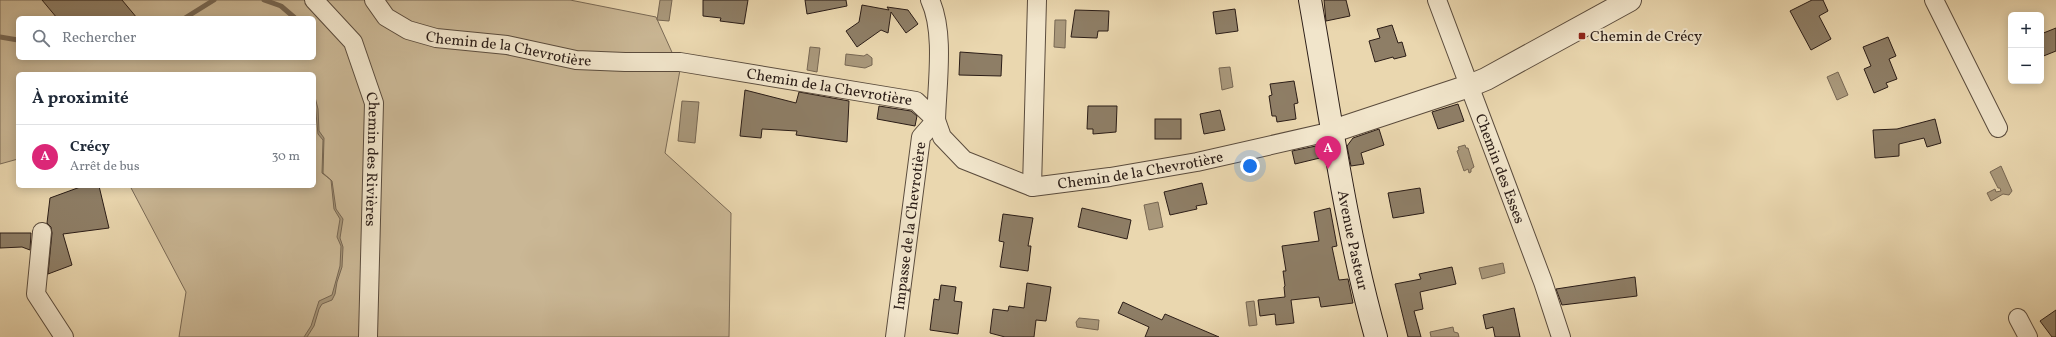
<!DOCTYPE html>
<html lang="fr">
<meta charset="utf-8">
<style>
:root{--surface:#fff;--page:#f2f2f3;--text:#1f2937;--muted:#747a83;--line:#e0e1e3;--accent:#db2777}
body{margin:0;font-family:Vollkorn,serif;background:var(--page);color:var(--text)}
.controls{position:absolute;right:12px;top:12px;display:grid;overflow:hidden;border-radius:6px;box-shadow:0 2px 10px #0003}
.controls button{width:36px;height:36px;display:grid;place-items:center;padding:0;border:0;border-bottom:1px solid var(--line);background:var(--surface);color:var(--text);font:20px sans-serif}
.you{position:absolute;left:1250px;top:166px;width:14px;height:14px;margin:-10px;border:3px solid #fff;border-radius:50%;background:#1a73e8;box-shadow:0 0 0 6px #1a73e833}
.badge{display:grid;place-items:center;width:26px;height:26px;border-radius:50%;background:var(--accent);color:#fff;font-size:13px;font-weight:700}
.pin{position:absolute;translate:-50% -33px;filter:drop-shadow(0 1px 2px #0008)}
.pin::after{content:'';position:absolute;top:21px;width:14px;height:12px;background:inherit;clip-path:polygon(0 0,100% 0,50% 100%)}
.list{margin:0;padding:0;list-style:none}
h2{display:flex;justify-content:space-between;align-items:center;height:52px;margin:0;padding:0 16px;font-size:17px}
h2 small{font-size:13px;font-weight:400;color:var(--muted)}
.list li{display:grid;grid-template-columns:26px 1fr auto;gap:12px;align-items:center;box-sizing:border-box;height:64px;padding:0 16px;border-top:1px solid var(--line)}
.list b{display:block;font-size:15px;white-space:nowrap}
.list p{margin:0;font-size:13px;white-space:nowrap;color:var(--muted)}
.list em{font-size:13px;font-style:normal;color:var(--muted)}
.icon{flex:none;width:22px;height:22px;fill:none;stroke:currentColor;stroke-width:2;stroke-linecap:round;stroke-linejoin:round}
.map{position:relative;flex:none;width:2056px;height:337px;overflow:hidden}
.search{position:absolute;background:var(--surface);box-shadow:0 2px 10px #0003;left:16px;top:16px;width:300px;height:44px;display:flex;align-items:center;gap:10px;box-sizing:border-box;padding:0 14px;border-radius:6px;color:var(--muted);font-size:15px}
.panel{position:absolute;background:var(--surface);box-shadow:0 2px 10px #0003;left:16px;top:72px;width:300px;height:116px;border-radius:6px}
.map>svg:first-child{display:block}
.green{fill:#cab795;stroke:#7a6a56;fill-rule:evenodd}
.water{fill:#a9987b;stroke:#776753}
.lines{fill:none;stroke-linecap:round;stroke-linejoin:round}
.stream{stroke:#776753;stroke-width:5}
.building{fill:#8e7e66;stroke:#2b1d17}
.minor-casing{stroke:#5b4c3d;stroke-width:20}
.tertiary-casing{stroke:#5b4c3d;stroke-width:24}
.secondary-casing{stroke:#2b1d17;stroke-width:24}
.minor{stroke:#f1e5cb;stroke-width:18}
.tertiary{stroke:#f1e5cb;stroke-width:22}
.secondary{stroke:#f1e5cb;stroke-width:22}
.poi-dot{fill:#8f2418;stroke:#f1e5cb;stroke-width:1.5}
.labels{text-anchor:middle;stroke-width:4;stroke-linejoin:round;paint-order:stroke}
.poi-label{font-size:15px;fill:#2b1d17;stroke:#f1e5cb;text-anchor:start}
.street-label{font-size:15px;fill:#2b1d17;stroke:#f1e5cb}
</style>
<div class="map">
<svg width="2056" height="337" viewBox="0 0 2056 337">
<rect width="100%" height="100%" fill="#ead7af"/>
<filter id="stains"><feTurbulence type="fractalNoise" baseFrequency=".005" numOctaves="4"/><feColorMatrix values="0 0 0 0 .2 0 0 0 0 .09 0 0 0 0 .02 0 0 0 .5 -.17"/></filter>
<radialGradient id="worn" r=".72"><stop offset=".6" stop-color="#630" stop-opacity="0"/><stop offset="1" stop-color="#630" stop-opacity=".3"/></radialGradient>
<!-- green -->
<path class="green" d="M 0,0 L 570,0 L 656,17 L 680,70 L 665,153 L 731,213 L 729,337 L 179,337 L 186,292 L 130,186 L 314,186 L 314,74 L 18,74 L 18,159 L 0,164 ZM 18,18 L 314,18 L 314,58 L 18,58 Z"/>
<!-- water -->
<g class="water">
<path d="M 660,0 L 672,0 L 669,21 L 657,20 Z"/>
<path d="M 1055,20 L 1066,20 L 1065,48 L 1054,47 Z"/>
<path d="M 810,47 L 820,48 L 817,72 L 807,70 Z"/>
<path d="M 846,54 L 864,56 L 867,54 L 872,58 L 872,65 L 865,68 L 845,65 Z"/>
<path d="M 1230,67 L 1233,87 L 1222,90 L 1219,68 Z"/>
<path d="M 1838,72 L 1848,95 L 1837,100 L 1827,77 Z"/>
<path d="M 314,93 L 318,109 L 319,131 L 324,138 L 323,173 L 332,181 L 336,209 L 343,219 L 340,238 L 343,247 L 342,267 L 337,282 L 335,294 L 332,300 L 322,304 L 319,309 L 314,326 L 307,337 L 304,337 L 311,326 L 319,301 L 332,295 L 340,266 L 341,246 L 337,237 L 340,219 L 334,209 L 331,180 L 322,173 L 323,140 L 318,134 Z"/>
<path d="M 682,101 L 699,102 L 695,143 L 678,141 Z"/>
<path d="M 1465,145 L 1466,148 L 1468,148 L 1474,167 L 1471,169 L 1471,172 L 1469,173 L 1468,169 L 1464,171 L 1457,151 L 1459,150 L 1458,147 Z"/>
<path d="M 2001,166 L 2012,191 L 2009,195 L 2003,194 L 1991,201 L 1987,193 L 1995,189 L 1996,192 L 2001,191 L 2000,188 L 1998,188 L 1990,172 Z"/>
<path d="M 1158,202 L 1163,227 L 1149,230 L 1144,205 Z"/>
<path d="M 1503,263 L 1505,273 L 1482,279 L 1479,268 Z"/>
<path d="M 1254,301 L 1257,325 L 1249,326 L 1246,302 Z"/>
<path d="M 1079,318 L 1099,320 L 1098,330 L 1077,327 L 1076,322 Z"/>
<path d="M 1453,327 L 1454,332 L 1458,333 L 1459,337 L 1431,337 L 1430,332 Z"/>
</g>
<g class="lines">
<!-- stream -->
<g class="stream">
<path d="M 264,0 L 281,6 L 295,18"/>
<path d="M 185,18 L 214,0"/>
<path d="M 0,37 L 18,40"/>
</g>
</g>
<!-- building -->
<g class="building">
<path d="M 42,0 L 122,0 L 137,18 L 57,18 Z"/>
<path d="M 703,0 L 748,0 L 744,24 L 720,21 L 721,18 L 703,16 Z"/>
<path d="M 805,0 L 846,0 L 847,6 L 807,14 Z"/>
<path d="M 1324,0 L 1346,0 L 1350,16 L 1326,21 Z"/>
<path d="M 1812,0 L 1823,0 L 1828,11 L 1819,16 L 1831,39 L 1811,50 L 1790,11 Z"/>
<path d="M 862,5 L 889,10 L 887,7 L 908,10 L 918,24 L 906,33 L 891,12 L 888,33 L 881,30 L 857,47 L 846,31 L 859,22 Z"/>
<path d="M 1235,9 L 1238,31 L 1216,34 L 1213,12 Z"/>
<path d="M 1075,10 L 1109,11 L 1108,31 L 1098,31 L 1097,38 L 1071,37 Z"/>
<path d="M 1392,25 L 1398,43 L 1402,42 L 1406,56 L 1394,59 L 1393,57 L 1375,62 L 1369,41 L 1380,38 L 1377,29 Z"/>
<path d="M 2056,28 L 2056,51 L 2041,57 L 2041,34 Z"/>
<path d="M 1888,37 L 1896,56 L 1889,59 L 1897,79 L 1886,83 L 1888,87 L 1874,93 L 1864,69 L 1871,66 L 1863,47 Z"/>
<path d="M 960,52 L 1002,55 L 1001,76 L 959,75 Z"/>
<path d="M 1294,81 L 1298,103 L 1294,104 L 1296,119 L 1277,122 L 1276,116 L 1272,116 L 1269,96 L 1272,95 L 1270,84 Z"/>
<path d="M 745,90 L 796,103 L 799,92 L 849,101 L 847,142 L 796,135 L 797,131 L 762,129 L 761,138 L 740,136 Z"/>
<path d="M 1458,104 L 1464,121 L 1438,129 L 1432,112 Z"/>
<path d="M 879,106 L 911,111 L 917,116 L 915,126 L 877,119 Z"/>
<path d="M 1088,106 L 1117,106 L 1116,132 L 1093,134 L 1093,129 L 1087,129 Z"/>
<path d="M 1220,110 L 1225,130 L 1204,134 L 1200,114 Z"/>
<rect x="1155" y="119" width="26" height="20"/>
<path d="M 1935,119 L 1941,143 L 1927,147 L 1924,138 L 1899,144 L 1899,156 L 1875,158 L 1873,130 L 1897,129 Z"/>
<path d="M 1379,129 L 1384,145 L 1361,153 L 1364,164 L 1351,166 L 1347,146 L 1353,138 Z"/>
<path d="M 1316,146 L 1323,150 L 1324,157 L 1295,164 L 1292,151 Z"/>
<path d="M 1202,183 L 1207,204 L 1196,206 L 1197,209 L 1170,215 L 1164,192 Z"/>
<path d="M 83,186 L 99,186 L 109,228 L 63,234 L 72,265 L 48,274 L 52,233 L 51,227 L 47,223 L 50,198 Z"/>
<path d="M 1420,188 L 1424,213 L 1393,218 L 1388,193 Z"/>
<path d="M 1082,208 L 1131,220 L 1127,239 L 1078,227 Z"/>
<path d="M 1330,208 L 1337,246 L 1332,247 L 1339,280 L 1348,279 L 1353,303 L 1321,307 L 1319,297 L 1291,300 L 1294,323 L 1276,325 L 1275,314 L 1260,316 L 1258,300 L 1285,297 L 1284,287 L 1285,286 L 1283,271 L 1286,271 L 1282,246 L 1319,241 L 1314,212 Z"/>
<path d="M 1003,214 L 1033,218 L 1028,246 L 1031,246 L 1028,271 L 1000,267 L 1004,242 L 999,241 Z"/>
<path d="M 0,233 L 31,233 L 30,250 L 22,247 L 0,248 Z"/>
<path d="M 1452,267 L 1456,284 L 1420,292 L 1423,309 L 1414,311 L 1421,337 L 1408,337 L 1395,284 L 1421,279 L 1419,274 Z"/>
<path d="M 1635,277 L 1637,296 L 1562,305 L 1556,289 Z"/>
<path d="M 1027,283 L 1051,287 L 1046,321 L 1036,320 L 1034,337 L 1005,337 L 990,333 L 993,309 L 1008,311 L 1009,306 L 1024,308 Z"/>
<path d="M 941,285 L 956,287 L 954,301 L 962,302 L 958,334 L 930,330 L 934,299 L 939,300 Z"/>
<path d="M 1123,302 L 1162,320 L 1165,314 L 1219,337 L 1145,337 L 1149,327 L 1118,313 Z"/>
<path d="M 1514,308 L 1520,337 L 1495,337 L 1493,327 L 1486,329 L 1483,315 Z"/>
<path d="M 2056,310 L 2056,337 L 2052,337 L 2040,321 Z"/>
</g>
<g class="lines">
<defs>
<g id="minor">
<path id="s1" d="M 314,0 L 353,42 L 374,103 L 368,337"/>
<path id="s2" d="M 374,0 L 386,17 L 408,30 L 436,38 L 507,45 L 576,60 L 625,62 L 680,62 L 916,101 L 936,120 L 942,137 L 964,160 L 1032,187 L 1110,177 L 1197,162 L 1333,131"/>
<path d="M 930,0 C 945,32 937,84 936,120"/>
<path id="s3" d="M 1437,0 L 1543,282 L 1561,337"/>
<path d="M 1934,0 L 1998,128"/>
<path d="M 1032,187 L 1037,0"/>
<path d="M 42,232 L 36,294 L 64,337"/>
<path d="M 2018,318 L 2028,337"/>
<path id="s4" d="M 895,337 L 921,137 L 936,120"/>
</g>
<path id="tertiary" d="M 1333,131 L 1469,86 L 1486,79 L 1630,0"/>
<g id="secondary">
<path id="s5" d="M 1310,0 C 1330,112 1345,227 1376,337"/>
</g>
</defs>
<!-- minor casing -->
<use href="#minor" class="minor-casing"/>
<!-- tertiary casing -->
<use href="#tertiary" class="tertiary-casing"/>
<!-- secondary casing -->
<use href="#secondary" class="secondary-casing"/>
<!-- minor -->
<use href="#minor" class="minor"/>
<!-- tertiary -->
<use href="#tertiary" class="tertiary"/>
<!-- secondary -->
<use href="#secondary" class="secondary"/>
</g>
<!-- markers -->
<rect class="poi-dot" x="1578" y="32" width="8" height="8" rx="2"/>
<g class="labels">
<!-- poi labels -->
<g class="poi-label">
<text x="1590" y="41">Chemin de Crécy</text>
</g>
<!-- street labels -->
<g class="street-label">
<text dy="5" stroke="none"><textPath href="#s2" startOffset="149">Chemin de la Chevrotière</textPath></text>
<text dy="5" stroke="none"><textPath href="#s2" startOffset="473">Chemin de la Chevrotière</textPath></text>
<text dy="5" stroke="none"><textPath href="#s1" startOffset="178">Chemin des Rivières</textPath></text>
<text dy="5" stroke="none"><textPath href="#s3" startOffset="180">Chemin des Esses</textPath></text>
<text dy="5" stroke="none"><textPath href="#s2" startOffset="821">Chemin de la Chevrotière</textPath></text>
<text dy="5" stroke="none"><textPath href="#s4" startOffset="112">Impasse de la Chevrotière</textPath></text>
<text dy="5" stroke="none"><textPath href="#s5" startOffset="244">Avenue Pasteur</textPath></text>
</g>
</g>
<rect width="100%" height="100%" filter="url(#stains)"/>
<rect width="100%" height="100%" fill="url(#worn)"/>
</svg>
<div class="controls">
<button>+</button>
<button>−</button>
</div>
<div class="you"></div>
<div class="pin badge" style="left:1328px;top:169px">A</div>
<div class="search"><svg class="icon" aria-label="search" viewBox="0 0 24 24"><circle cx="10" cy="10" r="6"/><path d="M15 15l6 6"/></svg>Rechercher</div>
<section class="panel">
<h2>À proximité<small></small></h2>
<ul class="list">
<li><span class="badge">A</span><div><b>Crécy</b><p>Arrêt de bus</p></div><em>30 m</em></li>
</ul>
</section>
</div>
